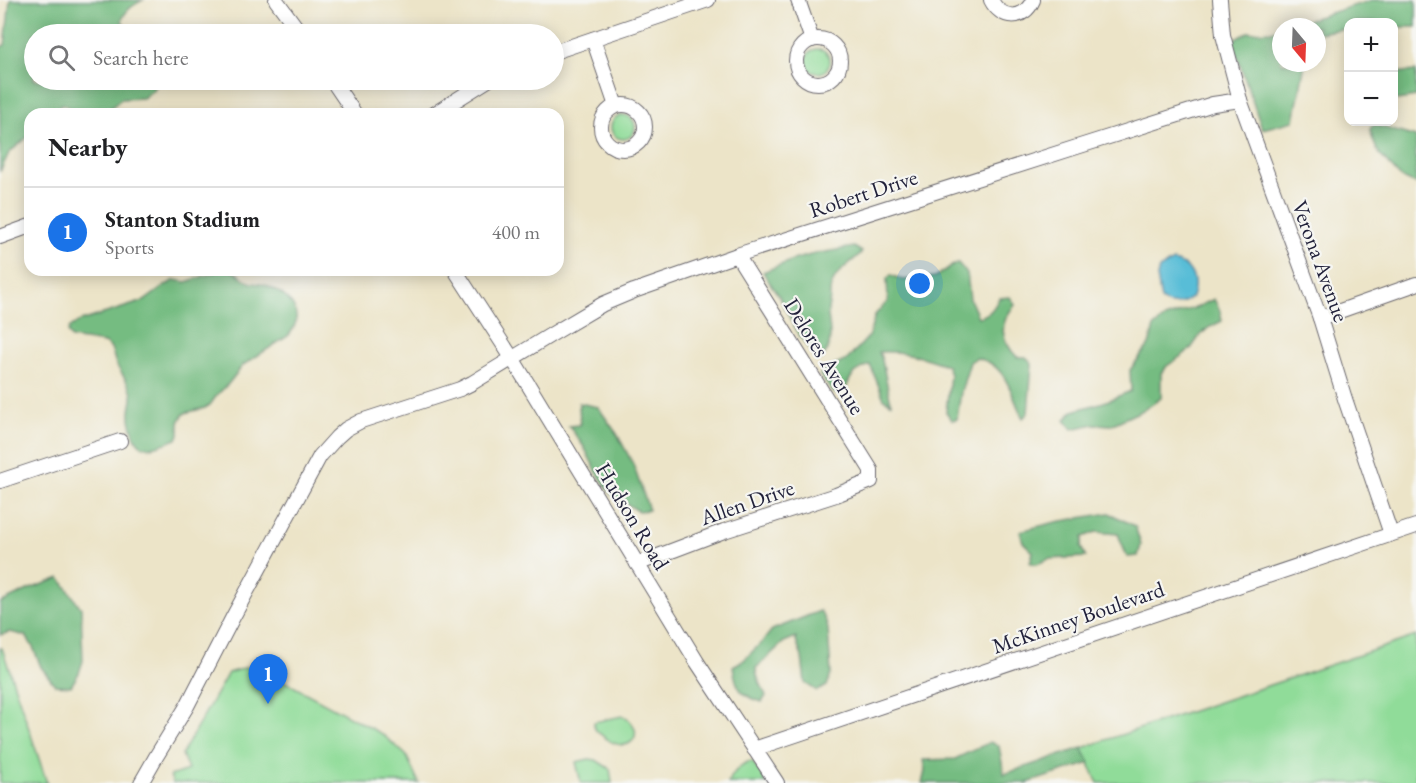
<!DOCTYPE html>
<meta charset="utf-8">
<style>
:root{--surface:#fff;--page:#f2f2f2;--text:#202124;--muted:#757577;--line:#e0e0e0;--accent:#1a73e8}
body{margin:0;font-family:"EB Garamond",serif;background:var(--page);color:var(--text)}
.controls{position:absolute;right:18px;top:18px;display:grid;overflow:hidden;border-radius:12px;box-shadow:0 3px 15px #0003}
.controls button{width:54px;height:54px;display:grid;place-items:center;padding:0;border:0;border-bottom:2px solid var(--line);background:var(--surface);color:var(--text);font:30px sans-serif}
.compass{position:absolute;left:1272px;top:18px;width:54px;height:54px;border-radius:50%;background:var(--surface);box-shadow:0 3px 15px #0003;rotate:161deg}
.you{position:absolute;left:920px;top:284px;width:21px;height:21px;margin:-15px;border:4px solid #fff;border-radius:50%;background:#1a73e8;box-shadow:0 0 0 9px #1a73e833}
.badge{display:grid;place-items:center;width:39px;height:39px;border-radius:50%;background:var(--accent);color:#fff;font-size:20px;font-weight:700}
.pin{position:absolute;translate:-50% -50px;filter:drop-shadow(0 2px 3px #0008)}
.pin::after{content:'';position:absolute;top:32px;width:21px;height:18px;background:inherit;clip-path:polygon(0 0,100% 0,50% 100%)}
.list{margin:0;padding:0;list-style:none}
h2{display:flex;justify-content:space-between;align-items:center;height:78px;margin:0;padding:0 24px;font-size:26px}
h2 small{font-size:20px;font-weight:400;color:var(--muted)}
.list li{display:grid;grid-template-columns:39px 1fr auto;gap:18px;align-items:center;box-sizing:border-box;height:90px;padding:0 24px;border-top:2px solid var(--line)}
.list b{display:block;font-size:22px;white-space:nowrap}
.list p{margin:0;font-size:20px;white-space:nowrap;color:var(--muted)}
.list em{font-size:20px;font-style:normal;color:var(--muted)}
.icon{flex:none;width:33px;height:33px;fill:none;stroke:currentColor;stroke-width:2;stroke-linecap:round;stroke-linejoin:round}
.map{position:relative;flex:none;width:1416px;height:783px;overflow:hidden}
.search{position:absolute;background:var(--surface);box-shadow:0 3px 15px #0003;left:24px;top:24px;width:540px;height:66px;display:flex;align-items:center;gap:15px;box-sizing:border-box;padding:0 21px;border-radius:33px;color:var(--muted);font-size:22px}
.panel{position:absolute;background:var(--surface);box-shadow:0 3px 15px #0003;left:24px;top:108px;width:540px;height:168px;border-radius:18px}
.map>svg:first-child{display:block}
.green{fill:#90dc99;stroke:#597f6a;stroke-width:1.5}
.forest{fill:#74bc81;stroke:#4b6f5e;stroke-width:1.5}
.water{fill:#59bdd7;stroke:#3e7089;stroke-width:1.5}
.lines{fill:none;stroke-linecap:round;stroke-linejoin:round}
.minor-casing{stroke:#69666c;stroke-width:16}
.minor{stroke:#fff;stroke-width:14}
.labels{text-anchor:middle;stroke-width:4.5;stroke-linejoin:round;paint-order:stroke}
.street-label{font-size:22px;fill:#22223b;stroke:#f6f6f2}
</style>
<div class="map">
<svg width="1416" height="783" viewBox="0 0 1416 783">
<rect width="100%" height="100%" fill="#f6f6f2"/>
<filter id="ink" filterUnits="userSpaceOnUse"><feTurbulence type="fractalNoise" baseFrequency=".0167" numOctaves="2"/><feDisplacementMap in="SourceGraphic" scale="12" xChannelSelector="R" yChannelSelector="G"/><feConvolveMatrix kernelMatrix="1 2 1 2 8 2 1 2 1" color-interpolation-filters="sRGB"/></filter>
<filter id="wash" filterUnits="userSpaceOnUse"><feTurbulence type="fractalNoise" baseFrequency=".008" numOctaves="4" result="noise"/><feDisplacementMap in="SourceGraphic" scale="24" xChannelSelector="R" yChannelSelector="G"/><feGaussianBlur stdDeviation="1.35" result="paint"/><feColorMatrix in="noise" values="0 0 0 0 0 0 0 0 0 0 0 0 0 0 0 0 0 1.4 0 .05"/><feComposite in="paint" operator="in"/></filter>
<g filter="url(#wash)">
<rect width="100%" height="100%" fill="#ece4c8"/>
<!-- green -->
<g class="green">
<circle cx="818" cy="61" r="12"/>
<circle cx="623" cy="127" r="12"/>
<path d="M 1416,636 L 1416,783 L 1098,783 L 1082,748 Z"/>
<path d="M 0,648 L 2,648 L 47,783 L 0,783 Z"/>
<path d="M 254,665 L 382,734 L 406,755 L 419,783 L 173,783 L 170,776 L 188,770 L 182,754 L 228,673 Z"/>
<path d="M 622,716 C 648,727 633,760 604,737 C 598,732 593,730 594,722 Z"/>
<path d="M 589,759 L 596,760 L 610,769 L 612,783 L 581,783 L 576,762 Z"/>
<path d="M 752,761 L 767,783 L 728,783 C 733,773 740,763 752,761 Z"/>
</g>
<!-- forest -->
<g class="forest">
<path d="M 10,0 L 143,0 C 134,5 126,9 122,20 L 126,29 L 137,27 L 148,34 L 34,34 L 34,80 L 157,80 L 153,90 L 143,98 L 121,99 L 104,114 L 75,114 L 71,108 L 62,104 L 53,114 L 30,114 L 30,135 L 9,153 L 0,172 L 0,47 L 5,45 Z"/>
<path d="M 1372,0 L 1416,0 L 1416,27 L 1394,27 L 1394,22 L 1348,22 L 1348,28 L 1317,33 L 1317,27 L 1285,27 Z"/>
<path d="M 1281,28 L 1281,63 L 1305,63 L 1294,121 L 1262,129 L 1232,41 L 1248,32 L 1271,31 Z"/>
<path d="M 1416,71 L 1416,97 L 1397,100 L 1394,98 L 1394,73 Z"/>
<path d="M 1375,125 L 1416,137 L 1416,184 L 1400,177 L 1381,156 L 1377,150 L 1373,140 L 1370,130 L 1371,127 Z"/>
<path d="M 854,247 L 862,252 C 851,264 836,270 831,287 C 830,289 830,293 830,296 C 830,302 827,309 828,315 C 830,333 834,344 821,359 C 801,345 792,322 781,300 C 776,290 768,282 763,272 L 793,260 L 814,254 Z"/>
<path d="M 958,263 L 967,273 L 970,299 L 978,317 C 990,315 994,308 999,298 L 1010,297 L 1015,305 C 998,324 1000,339 1017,357 L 1026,357 L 1032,364 L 1028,413 L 1023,418 C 1010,394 1008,364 976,358 L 970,362 L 961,392 L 957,419 L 952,420 L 946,412 L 950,375 L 947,365 C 924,358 904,350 879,352 L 882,360 L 891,403 L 884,399 L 870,365 C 854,371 850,375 845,392 L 836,394 L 831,390 L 820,375 L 822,371 L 847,360 L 869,336 L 875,315 L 888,301 L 887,279 L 891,275 L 903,280 L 935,277 L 950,267 Z"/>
<path d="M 222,270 C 242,270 238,279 252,283 C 257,284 261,283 266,285 C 288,295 308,313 288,336 L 243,365 L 229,383 L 217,395 L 210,405 L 205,408 L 185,413 L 181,418 L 179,423 L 179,434 L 177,439 C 161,444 141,457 134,435 C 132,427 129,421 130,412 C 130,407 133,400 132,394 C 130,384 122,375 117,366 C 112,357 115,348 104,343 L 71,338 L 68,333 L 69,328 L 78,322 L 144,301 L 166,285 L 175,280 L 186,282 Z"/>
<path d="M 1214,299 L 1220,311 L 1222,321 L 1208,328 L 1199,337 L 1190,350 L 1167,366 L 1161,373 L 1161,398 L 1145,409 L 1111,425 L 1094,424 L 1072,429 L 1065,420 L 1073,411 L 1104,402 L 1131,391 L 1130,370 L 1149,345 L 1154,327 L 1165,318 L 1197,307 Z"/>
<path d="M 579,403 L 598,407 L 617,434 L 633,464 L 649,510 L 638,511 L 611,494 L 596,471 L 584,447 L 569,426 L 580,425 Z"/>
<path d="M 1109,513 L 1135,526 L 1141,545 L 1138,556 L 1127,557 L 1118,534 L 1096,532 L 1083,537 L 1081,547 L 1086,557 L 1049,559 L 1037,564 L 1030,563 L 1033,552 L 1023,542 L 1020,531 L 1056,522 Z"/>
<path d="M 60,578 L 81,608 L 83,661 L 79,673 L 71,686 L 55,685 L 41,667 L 33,647 L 26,636 L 10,632 L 0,635 L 0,603 L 30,589 Z"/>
<path d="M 820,611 L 825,619 L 828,629 L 831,674 L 827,686 L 817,691 L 805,683 L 802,657 L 796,640 L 796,637 L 784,642 L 756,668 C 756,680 762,684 766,696 L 762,702 C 740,695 736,689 733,666 L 744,660 L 763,641 L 772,630 Z"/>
<path d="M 990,742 L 999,746 L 1004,774 L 1082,748 L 1090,763 L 1027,783 L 922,783 L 925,771 L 923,760 L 955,759 Z"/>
</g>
<!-- water -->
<path class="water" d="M 1173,261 C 1192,265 1198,280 1192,297 C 1183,305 1170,307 1161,300 L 1157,277 L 1159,269 Z"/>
</g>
<g filter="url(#ink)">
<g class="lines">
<defs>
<g id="minor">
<path d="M 276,0 L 301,34"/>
<path d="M 798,0 L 812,40"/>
<path d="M 991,0 C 1001,20 1024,21 1033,0"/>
<path d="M 1220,0 L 1223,35 L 1240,100 L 1320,318 L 1345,399 L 1391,534"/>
<path d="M 593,39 L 616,106"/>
<circle cx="818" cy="61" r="22"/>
<path d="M 554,52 L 708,0"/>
<path d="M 332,80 L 355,114"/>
<circle cx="623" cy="127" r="22"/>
<path d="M 434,114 L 488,80"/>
<path d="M 0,237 L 30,226"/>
<path d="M 455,270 L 512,358 L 697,662 L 777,783"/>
<path d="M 1320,318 L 1416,284"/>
<path d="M 0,481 L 120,441"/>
<path d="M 637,564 L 724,531 L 836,495 L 871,481 L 871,470 L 737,255"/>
<path d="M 754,749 L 1416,526"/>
<path d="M 141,783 L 157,755 L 187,706 L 233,617 L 320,456 L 337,437 L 346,429 L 361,421 L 460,389 L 472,383 L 554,333 L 603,304 L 634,291 L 737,255 L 1080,146 L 1213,104 L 1240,100"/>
</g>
</defs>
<!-- minor casing -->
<use href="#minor" class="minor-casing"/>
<!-- minor -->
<use href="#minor" class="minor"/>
</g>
</g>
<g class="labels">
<!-- street labels -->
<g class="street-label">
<text transform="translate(863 193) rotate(-18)" y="8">Robert Drive</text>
<text transform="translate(1321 261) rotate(70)" y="8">Verona Avenue</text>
<text transform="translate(825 356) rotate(58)" y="8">Delores Avenue</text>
<text transform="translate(747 502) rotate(-19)" y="8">Allen Drive</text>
<text transform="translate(633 516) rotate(59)" y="8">Hudson Road</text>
<text transform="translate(1078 617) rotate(-19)" y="8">McKinney Boulevard</text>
</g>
</g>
</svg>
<div class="controls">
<button>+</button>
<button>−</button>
</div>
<svg class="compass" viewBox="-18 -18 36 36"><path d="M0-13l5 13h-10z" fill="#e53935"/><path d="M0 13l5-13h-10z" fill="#757577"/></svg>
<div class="you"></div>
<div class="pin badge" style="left:268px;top:704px">1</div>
<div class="search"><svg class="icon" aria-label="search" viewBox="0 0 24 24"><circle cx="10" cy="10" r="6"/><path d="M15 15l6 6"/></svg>Search here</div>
<section class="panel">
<h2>Nearby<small></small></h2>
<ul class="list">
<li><span class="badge">1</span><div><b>Stanton Stadium</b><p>Sports</p></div><em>400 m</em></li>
</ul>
</section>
</div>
